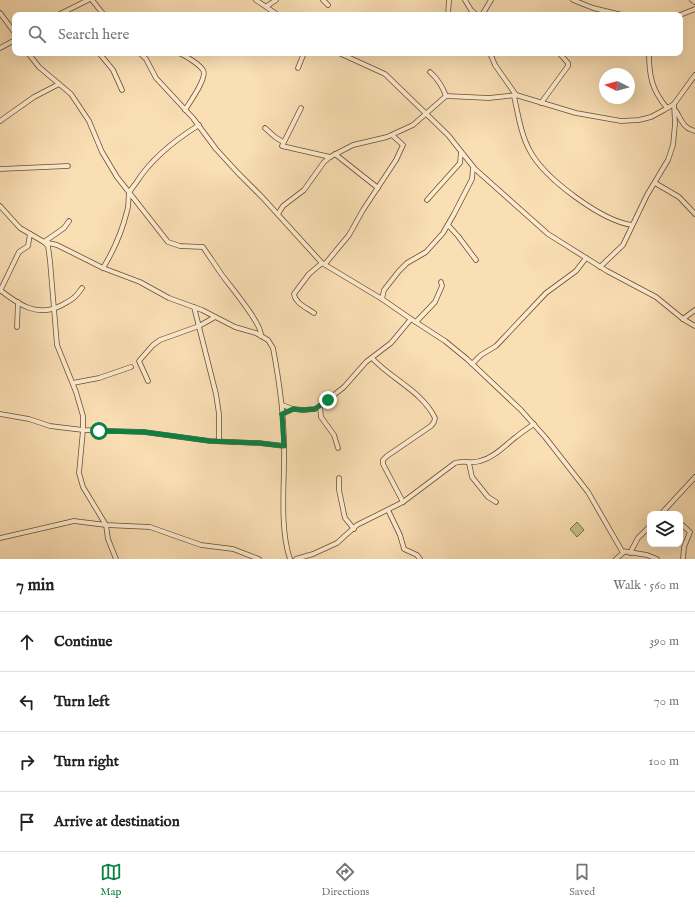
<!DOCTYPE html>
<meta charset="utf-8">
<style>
:root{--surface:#fff;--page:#f6f6f6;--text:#222;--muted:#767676;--line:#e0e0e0;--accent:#0b8043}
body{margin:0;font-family:"IM FELL English",serif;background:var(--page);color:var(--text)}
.controls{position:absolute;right:12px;bottom:12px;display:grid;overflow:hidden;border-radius:8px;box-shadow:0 4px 16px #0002}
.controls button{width:36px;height:36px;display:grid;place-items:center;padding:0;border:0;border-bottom:1px solid var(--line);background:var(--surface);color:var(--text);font:20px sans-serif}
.compass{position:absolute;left:599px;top:68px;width:36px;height:36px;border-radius:50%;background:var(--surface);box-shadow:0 4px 16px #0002;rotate:275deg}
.stop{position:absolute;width:12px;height:12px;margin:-9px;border:3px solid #0b8043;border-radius:50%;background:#fff}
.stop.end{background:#0b8043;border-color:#fff;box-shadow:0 1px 4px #0008}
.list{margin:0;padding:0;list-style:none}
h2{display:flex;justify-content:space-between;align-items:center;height:52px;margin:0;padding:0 16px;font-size:17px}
h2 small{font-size:13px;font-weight:400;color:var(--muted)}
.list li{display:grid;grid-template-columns:26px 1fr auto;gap:12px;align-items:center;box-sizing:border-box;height:60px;padding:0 16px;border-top:1px solid var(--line)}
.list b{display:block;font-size:15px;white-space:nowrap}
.list em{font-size:13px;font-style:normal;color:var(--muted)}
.icon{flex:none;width:22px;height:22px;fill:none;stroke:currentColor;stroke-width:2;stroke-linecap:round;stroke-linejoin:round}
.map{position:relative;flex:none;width:695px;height:559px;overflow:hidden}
.search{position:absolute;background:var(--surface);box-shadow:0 4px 16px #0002;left:12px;right:12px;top:12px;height:44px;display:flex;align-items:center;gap:10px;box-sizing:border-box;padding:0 14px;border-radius:8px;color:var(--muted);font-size:15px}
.sheet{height:292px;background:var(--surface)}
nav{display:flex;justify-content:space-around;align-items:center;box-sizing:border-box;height:56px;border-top:1px solid var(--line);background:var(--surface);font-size:11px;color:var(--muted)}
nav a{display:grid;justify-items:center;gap:2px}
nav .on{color:var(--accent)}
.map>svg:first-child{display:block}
.green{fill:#c4c089;stroke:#806f46}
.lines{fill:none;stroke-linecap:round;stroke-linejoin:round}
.street-casing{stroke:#6b4e2f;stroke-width:5.5}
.street{stroke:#fceace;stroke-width:4}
.route{stroke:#0b8043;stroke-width:5}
</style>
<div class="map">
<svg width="695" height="559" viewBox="0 0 695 559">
<rect width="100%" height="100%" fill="#fadeb4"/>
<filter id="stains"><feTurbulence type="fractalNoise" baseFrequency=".005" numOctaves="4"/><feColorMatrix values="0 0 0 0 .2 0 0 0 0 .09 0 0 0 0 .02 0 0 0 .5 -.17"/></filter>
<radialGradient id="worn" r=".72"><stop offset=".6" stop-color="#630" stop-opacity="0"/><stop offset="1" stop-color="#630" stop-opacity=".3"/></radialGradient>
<!-- green -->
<path class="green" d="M 577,522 L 584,530 L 577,537 L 570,529 Z"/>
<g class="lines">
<defs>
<g id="street">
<path d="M 92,0 L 104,15"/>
<path d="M 256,0 L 278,15"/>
<path d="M 323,0 L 328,5"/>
<path d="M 465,0 L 471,10 L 477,15"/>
<path d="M 573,0 L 593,8 L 622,15"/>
<path d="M 692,0 L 695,2"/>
<path d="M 267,6 L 276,0"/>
<path d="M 0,13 L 15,33"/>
<path d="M 58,15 L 88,0"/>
<path d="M 448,15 L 449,0"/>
<path d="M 482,15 L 491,0"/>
<path d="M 680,15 L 695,9"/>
<path d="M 0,48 L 15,40"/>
<path d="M 28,53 L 39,67 L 71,94 L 89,121 L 102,152 L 117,177 L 168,242 L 180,246 L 203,247 C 209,256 216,266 222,275 C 230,286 263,325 261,336"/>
<path d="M 99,53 L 113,70 L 122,90"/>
<path d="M 140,53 L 146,59 L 156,78 L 193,118 L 216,149 L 238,173 L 262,197 L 322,263 L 382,299 L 411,319 L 445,341 L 467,359 L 521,410 L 545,437 L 588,492 L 622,551 L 647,555 L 657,559"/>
<path d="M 179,53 C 186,56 199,64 203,70 C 208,77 190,102 185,110"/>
<path d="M 339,53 L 385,74 L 448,135 L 475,169 L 548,234 L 607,271 L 656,297 L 683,319 L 695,326"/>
<path d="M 490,53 L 495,65 L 516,95"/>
<path d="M 649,53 C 649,77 652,90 667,108"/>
<path d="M 298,68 L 304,53"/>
<path d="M 430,72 C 438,79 442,85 446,96"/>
<path d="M 514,96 C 518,114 521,135 530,151 C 545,179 602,221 632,225"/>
<path d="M 541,103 L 568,66 L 568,63 L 559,53"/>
<path d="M 301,108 L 282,146 L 330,157"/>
<path d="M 676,111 C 682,121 683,128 695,131"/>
<path d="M 0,121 L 34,97 L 59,84"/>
<path d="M 265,128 L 275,137 L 283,142"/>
<path d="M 335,154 L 378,188"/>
<path d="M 0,169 L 68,166"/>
<path d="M 655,183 L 679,197 L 695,214"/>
<path d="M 427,200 L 460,163 L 461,152"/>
<path d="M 0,206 L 20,228 L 44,242 L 57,245 L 103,268 L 140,282 L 169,298 L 202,310 L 235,327 L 256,333 L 268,340 L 273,348 C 279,380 284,413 284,446 C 285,480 279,527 290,559"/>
<path d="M 278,214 L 283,206 L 304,190 L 324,162 L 330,157 L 353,145 L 387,137 L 413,125 L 446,96 L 489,98 L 516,95 L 576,113 L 621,121 L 639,120 L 651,117 L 664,110 L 674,104 L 695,75"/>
<path d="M 69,221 L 64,228 L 44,242 L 48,246 L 50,261 L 57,345 L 76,392 L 83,416 L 83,430 L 79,473 L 83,487 L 106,525 L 108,539 L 116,559"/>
<path d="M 448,225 L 458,236 L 476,260"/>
<path d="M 325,264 L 349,235 L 363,210 L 396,160 L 403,145 L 392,135"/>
<path d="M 600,267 L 623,245 L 647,195 L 668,160 L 673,145 L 675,124 L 674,104"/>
<path d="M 103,268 C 114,250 122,232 127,211 C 129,206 128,199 129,193 C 130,190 134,186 136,183 C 151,159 175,140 199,125"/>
<path d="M 0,290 C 19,305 38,318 62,305 C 73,299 75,298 82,288"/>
<path d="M 0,291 L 19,252 L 28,246 L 30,234"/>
<path d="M 382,299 L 384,290 L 399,271 L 407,263 L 426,252 L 443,233 L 454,214 L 472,179 L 473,168"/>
<path d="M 194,307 L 216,394 L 219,414 L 219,441"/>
<path d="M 314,313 C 307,308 295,303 294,294 L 309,274 L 322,263"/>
<path d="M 683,319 L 695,310"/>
<path d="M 416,322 L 435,302 L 442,286 L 441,282"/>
<path d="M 17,327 L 18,302"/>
<path d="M 372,358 C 391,379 422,391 435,418 L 434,422 L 431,426 L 387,456 L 383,460 L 383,464 L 403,502"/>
<path d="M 472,364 L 481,355 L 496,346 L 546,293 L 576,271 L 586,258"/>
<path d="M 148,381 L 139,361 L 153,345 L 160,340 L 199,326 L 215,317"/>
<path d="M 73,383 L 99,378 L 131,367"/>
<path d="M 282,405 L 293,409 L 303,410 L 315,409 L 320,406 L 344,387 L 366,362 L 391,343 L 411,319"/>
<path d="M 320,406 L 321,417 L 334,435 L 338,448"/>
<path d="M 0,414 L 29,419 L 50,426 L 83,430 L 144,432 L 210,441 L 259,443 L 284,446"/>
<path d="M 282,414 L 293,409"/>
<path d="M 469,463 L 472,477 L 488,497 L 496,502"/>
<path d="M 339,478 L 339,490 L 344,514 L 345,518 L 354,529"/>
<path d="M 388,510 L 400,535 L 404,549 L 417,555 L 420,559"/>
<path d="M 661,514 L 695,477"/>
<path d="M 680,523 L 690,532 L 684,547 L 683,559"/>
<path d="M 0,538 L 74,521 L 106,525 L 150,527 L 201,545 L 233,549 L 259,559"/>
<path d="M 630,553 L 638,538 L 650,526"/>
<path d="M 296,559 L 313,554 L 337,543 L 357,525 L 403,502 L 455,463 C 464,460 471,464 480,461 C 495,457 504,446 516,437 C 522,432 528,428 534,424"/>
<path d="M 616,559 L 624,552"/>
</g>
</defs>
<!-- street casing -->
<use href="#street" class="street-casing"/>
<!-- street -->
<use href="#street" class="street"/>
</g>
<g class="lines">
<!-- route -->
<path class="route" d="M 99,431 L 144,432 L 210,441 L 259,443 L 284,446 L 282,414 L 293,409 L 303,410 L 315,409 L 328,400"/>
</g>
<rect width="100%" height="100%" filter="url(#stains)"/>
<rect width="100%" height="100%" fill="url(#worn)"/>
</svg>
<div class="controls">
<button><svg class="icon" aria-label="layers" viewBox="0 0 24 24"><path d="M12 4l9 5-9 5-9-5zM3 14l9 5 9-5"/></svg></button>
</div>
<svg class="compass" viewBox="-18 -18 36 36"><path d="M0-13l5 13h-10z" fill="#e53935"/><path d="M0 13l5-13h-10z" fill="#767676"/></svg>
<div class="stop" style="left:99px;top:431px"></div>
<div class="stop end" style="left:328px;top:400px"></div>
<div class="search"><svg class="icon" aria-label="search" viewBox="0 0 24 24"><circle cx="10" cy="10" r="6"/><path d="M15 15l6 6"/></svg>Search here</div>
</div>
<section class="sheet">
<h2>7 min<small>Walk · 560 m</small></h2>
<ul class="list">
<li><svg class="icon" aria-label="ahead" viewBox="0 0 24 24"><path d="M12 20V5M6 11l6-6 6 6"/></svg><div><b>Continue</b></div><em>390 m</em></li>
<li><svg class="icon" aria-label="left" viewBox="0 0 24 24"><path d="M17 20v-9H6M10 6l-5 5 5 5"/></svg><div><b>Turn left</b></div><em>70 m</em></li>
<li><svg class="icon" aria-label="right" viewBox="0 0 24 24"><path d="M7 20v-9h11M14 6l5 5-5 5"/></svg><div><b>Turn right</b></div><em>100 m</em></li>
<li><svg class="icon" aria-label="arrive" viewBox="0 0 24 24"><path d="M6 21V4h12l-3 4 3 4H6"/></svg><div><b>Arrive at destination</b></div></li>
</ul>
</section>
<nav>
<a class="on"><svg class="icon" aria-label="map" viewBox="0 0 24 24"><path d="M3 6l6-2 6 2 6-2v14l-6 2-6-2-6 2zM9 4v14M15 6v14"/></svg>Map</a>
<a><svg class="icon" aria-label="directions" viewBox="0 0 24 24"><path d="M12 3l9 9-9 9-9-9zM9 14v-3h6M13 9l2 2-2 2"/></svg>Directions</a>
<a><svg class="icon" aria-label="saved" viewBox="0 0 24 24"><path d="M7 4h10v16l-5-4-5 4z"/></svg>Saved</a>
</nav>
